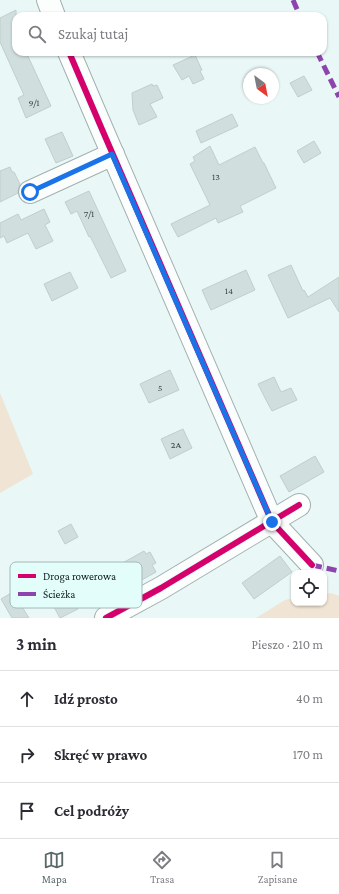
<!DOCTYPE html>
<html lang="pl">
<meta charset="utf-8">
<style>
:root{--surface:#fff;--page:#f7f7f7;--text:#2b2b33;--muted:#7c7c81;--line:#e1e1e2;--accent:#596968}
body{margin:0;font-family:"Crimson Pro",serif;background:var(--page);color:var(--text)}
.controls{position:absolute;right:12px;bottom:12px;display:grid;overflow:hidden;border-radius:8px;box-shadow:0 1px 3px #0004}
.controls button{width:36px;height:36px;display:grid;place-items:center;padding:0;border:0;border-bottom:1px solid var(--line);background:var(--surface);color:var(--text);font:20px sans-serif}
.compass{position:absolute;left:243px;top:68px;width:36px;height:36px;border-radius:50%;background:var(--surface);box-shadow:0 1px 3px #0004;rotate:148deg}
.stop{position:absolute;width:12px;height:12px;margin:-9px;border:3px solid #1a73e8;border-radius:50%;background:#fff}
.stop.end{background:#1a73e8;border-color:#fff;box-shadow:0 1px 4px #0008}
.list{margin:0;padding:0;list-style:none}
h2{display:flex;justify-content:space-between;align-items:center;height:52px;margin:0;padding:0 16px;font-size:17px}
h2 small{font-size:13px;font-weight:400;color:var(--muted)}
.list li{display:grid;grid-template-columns:26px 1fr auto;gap:12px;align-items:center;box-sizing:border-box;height:56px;padding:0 16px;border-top:1px solid var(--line)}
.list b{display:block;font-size:15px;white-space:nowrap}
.list em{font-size:13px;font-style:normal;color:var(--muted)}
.icon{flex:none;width:22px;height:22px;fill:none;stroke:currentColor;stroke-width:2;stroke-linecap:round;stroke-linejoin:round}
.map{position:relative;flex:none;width:339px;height:618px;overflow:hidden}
.search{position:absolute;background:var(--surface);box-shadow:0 1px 3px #0004;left:12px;right:12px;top:12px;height:44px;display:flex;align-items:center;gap:10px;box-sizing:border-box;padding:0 14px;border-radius:12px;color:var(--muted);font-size:15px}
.sheet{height:220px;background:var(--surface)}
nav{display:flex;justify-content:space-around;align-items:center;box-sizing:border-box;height:56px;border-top:1px solid var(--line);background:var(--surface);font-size:11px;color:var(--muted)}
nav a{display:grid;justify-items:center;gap:2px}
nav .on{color:var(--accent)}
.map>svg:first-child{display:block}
.green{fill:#f0e4d4}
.building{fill:#d0dfde;stroke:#c0cecd}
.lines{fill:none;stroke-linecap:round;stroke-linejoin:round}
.minor-casing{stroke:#a2b1b0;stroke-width:24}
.minor{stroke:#fcfefe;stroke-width:22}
.quiet{stroke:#8e44ad;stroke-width:5;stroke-dasharray:10 5;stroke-linecap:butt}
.cycleway-casing{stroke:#e3fdfb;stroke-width:8}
.cycleway{stroke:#d6006c;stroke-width:6}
.route{stroke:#1a73e8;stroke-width:5}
.labels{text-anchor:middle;stroke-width:3;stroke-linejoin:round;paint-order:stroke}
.number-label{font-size:10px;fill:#3d4d4c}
.key{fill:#e3fdfb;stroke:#a2bab8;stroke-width:1}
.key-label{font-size:11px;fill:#0c1c1c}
</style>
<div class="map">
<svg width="339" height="618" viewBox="0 0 339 618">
<rect width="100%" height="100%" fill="#e9f7f6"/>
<!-- green -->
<g class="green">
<path d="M 0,393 L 33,474 L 0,493 Z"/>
<path d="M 331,593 L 339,596 L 339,618 L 256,618 L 285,600 L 294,598 L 294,603 L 324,603 L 324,594 Z"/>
</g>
<!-- building -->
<g class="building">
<path d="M 16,10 L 16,52 L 26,52 L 51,106 L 26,118 L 18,98 L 24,95 L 0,42 L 0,18 Z"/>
<path d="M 195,55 L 202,70 L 200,71 L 204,79 L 193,84 L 189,76 L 182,80 L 173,65 Z"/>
<path d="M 304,76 L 312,90 L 298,97 L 290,83 Z"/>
<path d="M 152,84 L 153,86 L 157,85 L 163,98 L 150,104 L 157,117 L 139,125 L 133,110 L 132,93 Z"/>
<path d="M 232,114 L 238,126 L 201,143 L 196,131 Z"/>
<path d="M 62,132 L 73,156 L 56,163 L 45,139 Z"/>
<path d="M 314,141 L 321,153 L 304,163 L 297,151 Z"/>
<path d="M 210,146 L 219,165 L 255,147 L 263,163 L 264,163 L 276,188 L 240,206 L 243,212 L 218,223 L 216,218 L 178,237 L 171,224 L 210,205 L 190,164 L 195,161 L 193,157 Z"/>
<path d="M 10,167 L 12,172 L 14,172 L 20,184 L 18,190 L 18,193 L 0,202 L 0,171 Z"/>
<path d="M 89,191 L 126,271 L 111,278 L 90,236 L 89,237 L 77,211 L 71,214 L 65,202 Z"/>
<path d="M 44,209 L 50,222 L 45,225 L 53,241 L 36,249 L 28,233 L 7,243 L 4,236 L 0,238 L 0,223 L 18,214 L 21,220 Z"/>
<path d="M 291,265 L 303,291 L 304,290 L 308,297 L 339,277 L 339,312 L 330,298 L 288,318 L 268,275 Z"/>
<path d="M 246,270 L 255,290 L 211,310 L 202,290 Z"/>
<path d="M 70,272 L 78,288 L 52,301 L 44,284 Z"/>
<path d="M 170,370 L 179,390 L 149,403 L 140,384 Z"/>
<path d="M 274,377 L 281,392 L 291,388 L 297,400 L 272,411 L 266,400 L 258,384 Z"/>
<path d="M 183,429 L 192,448 L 170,459 L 161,439 Z"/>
<path d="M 315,456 L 324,472 L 289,492 L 280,476 Z"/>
<path d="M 71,524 L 78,537 L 65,544 L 58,531 Z"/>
<path d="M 144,551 L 146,554 L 150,552 L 156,563 L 152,565 L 156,572 L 140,581 L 141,583 L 121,596 L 119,592 L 105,600 L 96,585 L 110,577 L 106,571 L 118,564 L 119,565 Z"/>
<path d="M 280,556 L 292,572 L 254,599 L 242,583 Z"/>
<path d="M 63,577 L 73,596 L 71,597 L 78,609 L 60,618 L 43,587 Z"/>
<path d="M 13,592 L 29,618 L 12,618 L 1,599 Z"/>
</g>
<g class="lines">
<defs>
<g id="minor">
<path d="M 48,0 L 54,16"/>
<path d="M 69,52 L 101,127 L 272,522 L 312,565"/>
<path d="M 30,192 L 113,154"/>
<path d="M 106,618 L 161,588 L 299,505"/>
</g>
</defs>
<!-- minor casing -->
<use href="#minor" class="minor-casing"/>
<!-- minor -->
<use href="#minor" class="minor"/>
<!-- quiet -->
<g class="quiet">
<path d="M 293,0 L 300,16"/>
<path d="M 317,52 L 339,97"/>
<path d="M 312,565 L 339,571"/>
</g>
<defs>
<g id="cycleway">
<path d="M 69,52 L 101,127 L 272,522 L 312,565"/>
<path d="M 106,618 L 161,588 L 299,505"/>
</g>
</defs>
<!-- cycleway casing -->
<use href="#cycleway" class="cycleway-casing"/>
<!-- cycleway -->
<use href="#cycleway" class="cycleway"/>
</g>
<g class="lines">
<!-- route -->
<path class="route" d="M 30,192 L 112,154 L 272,522"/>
</g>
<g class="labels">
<!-- number labels -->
<g class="number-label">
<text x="34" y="106">9/1</text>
<text x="216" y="180">13</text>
<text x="89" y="217">7/1</text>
<text x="229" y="294">14</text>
<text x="160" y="391">5</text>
<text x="176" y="448">2A</text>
</g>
</g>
<!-- legend -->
<rect x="10" y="562" width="132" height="46" rx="6" class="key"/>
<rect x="18" y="574" width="18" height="4" fill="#d6006c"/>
<rect x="18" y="592" width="18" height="4" fill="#8e44ad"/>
<g class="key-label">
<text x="43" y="580">Droga rowerowa</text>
<text x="43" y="598">Ścieżka</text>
</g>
</svg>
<div class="controls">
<button><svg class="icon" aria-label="locate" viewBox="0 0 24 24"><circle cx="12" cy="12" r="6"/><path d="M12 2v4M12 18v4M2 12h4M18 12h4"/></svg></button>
</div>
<svg class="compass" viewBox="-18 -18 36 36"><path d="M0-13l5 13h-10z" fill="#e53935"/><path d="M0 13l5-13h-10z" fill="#7c7c81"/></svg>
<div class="stop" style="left:30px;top:192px"></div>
<div class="stop end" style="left:272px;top:522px"></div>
<div class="search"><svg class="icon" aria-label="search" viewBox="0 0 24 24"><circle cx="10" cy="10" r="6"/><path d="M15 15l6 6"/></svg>Szukaj tutaj</div>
</div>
<section class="sheet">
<h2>3 min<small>Pieszo · 210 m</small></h2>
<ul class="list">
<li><svg class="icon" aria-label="ahead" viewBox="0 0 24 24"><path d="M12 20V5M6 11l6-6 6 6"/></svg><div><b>Idź prosto</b></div><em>40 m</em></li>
<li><svg class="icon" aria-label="right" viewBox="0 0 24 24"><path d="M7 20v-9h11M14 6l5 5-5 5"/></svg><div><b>Skręć w prawo</b></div><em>170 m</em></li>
<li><svg class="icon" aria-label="arrive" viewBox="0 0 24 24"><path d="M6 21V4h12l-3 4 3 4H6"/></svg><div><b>Cel podróży</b></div></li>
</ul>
</section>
<nav>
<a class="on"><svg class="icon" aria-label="map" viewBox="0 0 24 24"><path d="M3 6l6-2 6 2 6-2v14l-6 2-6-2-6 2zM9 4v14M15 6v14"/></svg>Mapa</a>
<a><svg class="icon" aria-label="directions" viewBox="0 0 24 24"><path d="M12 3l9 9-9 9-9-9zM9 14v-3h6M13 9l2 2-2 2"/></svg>Trasa</a>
<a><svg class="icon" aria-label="saved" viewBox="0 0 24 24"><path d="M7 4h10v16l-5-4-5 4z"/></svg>Zapisane</a>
</nav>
